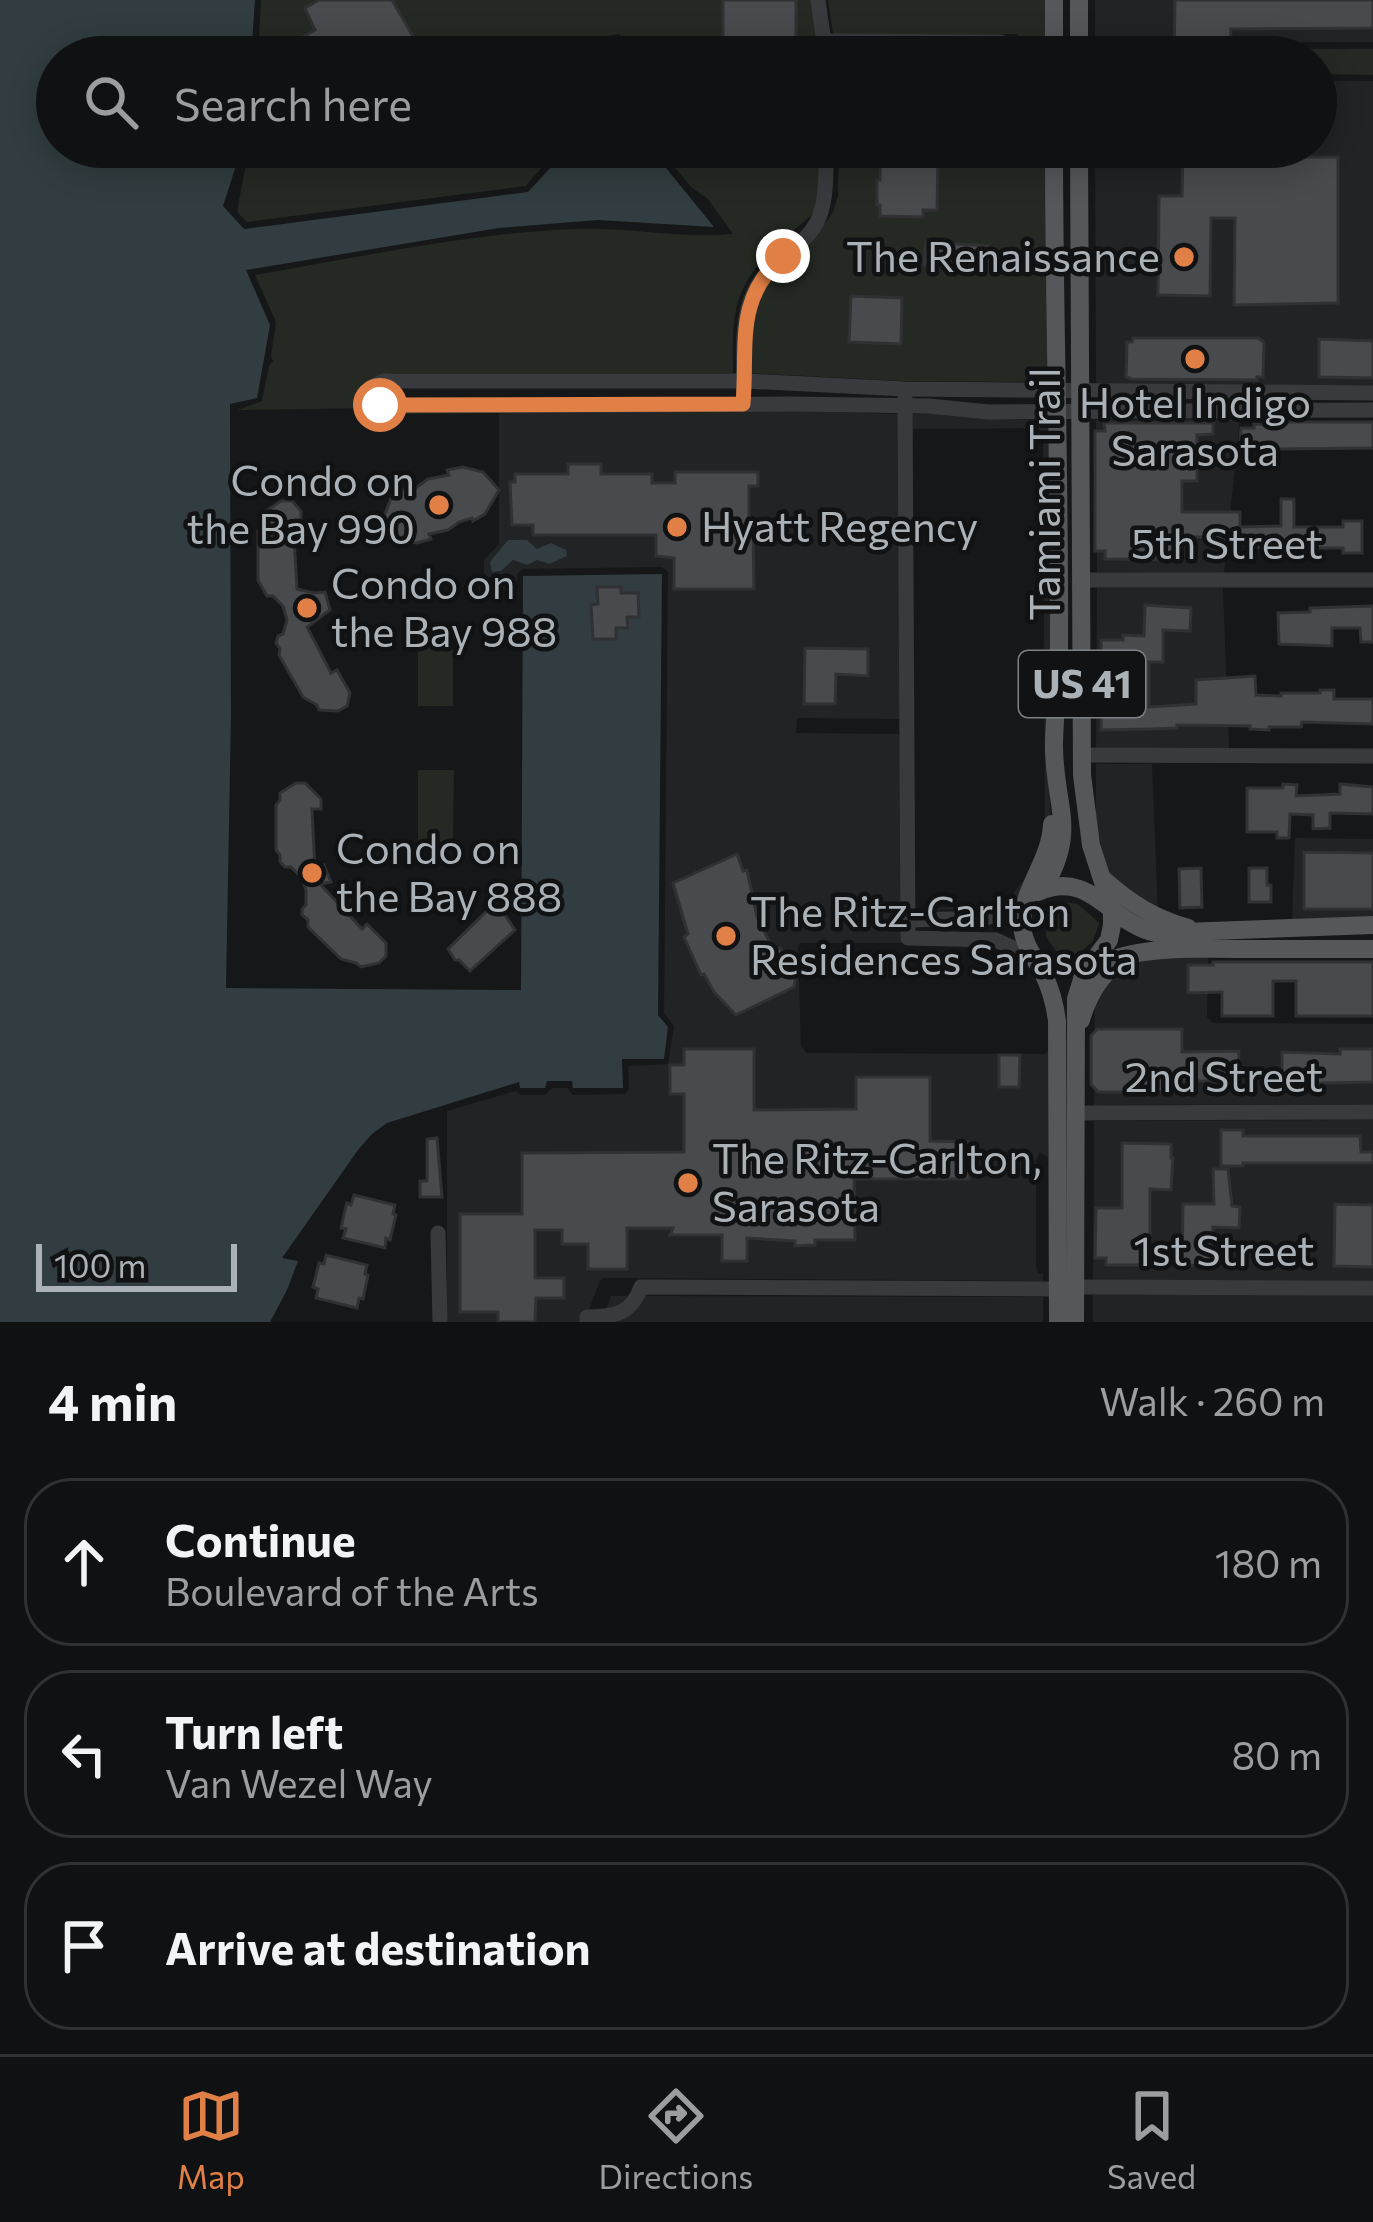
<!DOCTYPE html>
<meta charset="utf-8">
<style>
:root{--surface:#101112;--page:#1e1f20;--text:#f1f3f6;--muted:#9c9d9f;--line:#303132;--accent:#e18046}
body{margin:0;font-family:Commissioner,sans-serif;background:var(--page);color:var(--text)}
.scale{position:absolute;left:36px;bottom:30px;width:201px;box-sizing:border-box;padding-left:12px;border:6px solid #aab1b7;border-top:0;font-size:33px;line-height:42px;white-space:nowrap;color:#aab1b7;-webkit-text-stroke:9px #111213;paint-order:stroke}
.stop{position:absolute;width:36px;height:36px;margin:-27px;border:9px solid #e18046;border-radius:50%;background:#fff}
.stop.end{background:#e18046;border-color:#fff;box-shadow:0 3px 12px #0008}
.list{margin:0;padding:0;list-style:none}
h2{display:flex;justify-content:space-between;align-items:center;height:156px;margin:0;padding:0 48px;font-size:51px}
h2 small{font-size:39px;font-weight:400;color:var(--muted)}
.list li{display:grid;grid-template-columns:78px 1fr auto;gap:36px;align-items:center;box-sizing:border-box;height:168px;margin:0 24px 24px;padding:0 24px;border:3px solid var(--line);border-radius:48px}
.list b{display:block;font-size:45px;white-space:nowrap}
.list p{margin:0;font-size:39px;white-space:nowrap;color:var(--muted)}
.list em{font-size:39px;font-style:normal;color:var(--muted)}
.icon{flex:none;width:66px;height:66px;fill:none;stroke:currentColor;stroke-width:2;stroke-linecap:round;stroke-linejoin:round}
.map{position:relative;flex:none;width:1373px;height:1322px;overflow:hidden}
.search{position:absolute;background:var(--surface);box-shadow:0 6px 30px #0003;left:36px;right:36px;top:36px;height:132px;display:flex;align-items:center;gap:30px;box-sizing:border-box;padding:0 42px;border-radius:66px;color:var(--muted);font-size:45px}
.sheet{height:732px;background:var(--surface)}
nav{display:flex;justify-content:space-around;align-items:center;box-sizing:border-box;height:168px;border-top:3px solid var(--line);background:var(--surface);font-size:33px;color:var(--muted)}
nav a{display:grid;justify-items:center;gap:6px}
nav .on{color:var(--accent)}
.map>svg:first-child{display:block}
.built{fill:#222325}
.green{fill:#242a23}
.water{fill:#313d40}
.building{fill:#484a4d;stroke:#313134;stroke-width:3}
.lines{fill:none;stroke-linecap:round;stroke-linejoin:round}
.minor{stroke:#383a3d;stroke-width:15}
.major{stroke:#54585b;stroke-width:18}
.route{stroke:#e18046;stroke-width:15}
.poi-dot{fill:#e18046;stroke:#111213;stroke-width:4.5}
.labels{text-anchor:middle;stroke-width:9;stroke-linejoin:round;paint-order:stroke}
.shield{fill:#111213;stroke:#7c8186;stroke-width:3}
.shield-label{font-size:39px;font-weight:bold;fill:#aab1b7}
.poi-label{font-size:42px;fill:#aab1b7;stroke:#111213;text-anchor:start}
.street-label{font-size:42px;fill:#aab1b7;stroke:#111213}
</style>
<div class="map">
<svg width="1373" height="1322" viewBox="0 0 1373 1322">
<rect width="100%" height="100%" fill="#161718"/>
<!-- built -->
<g class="built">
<path d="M 1095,0 L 1373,0 L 1373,42 L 1265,42 L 1261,49 L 1261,57 L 1095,57 Z"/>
<path d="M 1316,81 L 1373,81 L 1373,386 L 1096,384 L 1095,147 L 1316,147 Z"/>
<path d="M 790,411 L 898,414 L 900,719 L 797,718 L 796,733 L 900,734 L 902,943 L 800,943 L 798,948 L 801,1046 L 807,1053 L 1044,1054 L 1049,1051 L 1048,1157 L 1040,1153 L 1036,1160 L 1036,1267 L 1038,1273 L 1043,1274 L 1043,1281 L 604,1278 L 600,1281 L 584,1322 L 447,1322 L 447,1111 L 515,1091 L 521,1095 L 545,1095 L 552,1088 L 567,1088 L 573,1095 L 625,1094 L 629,1089 L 628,1066 L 668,1064 L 674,1026 L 664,1013 L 668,572 L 662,567 L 523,569 L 517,574 L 517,589 L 497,590 L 497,577 L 484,577 L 484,560 L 499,544 L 499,412 Z"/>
<path d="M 929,413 L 989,419 L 1052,420 L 1050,847 L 1032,889 L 1016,901 L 988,909 L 914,910 L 983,904 L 1011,896 L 1028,875 L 1045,830 L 1043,433 L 1037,428 L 912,429 L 912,414 Z"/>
<path d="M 1240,419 L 1224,573 L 1097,572 L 1096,420 Z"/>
<path d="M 1097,588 L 1223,588 L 1229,748 L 1096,748 Z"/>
<path d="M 1096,764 L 1152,764 L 1158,915 L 1116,903 L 1096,825 Z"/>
<path d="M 1295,838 L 1373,839 L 1373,917 L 1292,919 Z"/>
<path d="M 1208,954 L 1207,1017 L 1213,1023 L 1373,1024 L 1373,1104 L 1094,1105 L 1095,973 L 1137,959 Z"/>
<path d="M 1373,1120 L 1373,1280 L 1093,1280 L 1094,1121 Z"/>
<rect x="1093" y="1295" width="280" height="27"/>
<path d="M 611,1296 L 1043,1297 L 1043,1322 L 601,1322 Z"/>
</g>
<!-- green -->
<g class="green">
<path d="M 261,0 L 814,0 L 823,57 L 626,57 L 624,39 L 619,34 C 598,38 595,35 589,57 L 258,57 Z"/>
<path d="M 828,0 L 1052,0 L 1051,57 L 837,57 L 836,49 L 1017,49 L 1018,34 L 833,34 Z"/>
<path d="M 1267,49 L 1373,49 L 1373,75 L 1316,74 L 1316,57 L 1267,57 Z"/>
<path d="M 249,147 L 559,147 L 526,186 L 247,222 L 237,212 Z"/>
<path d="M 658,147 L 825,147 L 816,211 C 783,241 742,267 735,315 C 732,334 733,354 733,373 L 393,373 L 379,375 L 373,408 L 237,410 L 262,401 L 269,366 L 273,361 L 271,356 L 276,322 L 255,275 C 361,257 468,233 576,229 C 628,227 681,239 733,234 L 708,199 L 691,187 Z"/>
<path d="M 839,147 L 1049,147 L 1052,382 L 905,381 L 746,373 L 748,323 L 772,270 L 826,222 L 833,212 L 838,196 Z"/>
<path d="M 418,634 L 453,635 L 453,706 L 418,706 Z"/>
<path d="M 418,770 L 454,770 L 453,842 L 418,842 Z"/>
<path d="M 1065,902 L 1078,904 L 1099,923 L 1093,941 L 1075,957 L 1056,951 L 1046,937 C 1045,922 1051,908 1065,902 Z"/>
</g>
<!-- water -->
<g class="water">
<path d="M 0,0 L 255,0 L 251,57 L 57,57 L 57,147 L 242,147 L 223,206 L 244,229 L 528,192 L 563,154 L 565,147 L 649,147 L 714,227 L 598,220 L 499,228 L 246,270 L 270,325 L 257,398 L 230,404 L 231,716 L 226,988 L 521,990 L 523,576 L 662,574 L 658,1015 L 668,1027 L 664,1059 L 622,1059 L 623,1088 L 573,1088 L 572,1081 L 547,1081 L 545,1088 L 520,1088 L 519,1082 L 387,1123 L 372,1134 L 358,1150 L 282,1258 L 298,1261 L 287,1290 L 270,1322 L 0,1322 Z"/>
<path d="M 508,540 L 527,540 L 537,549 L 551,543 L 566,550 L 567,556 L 549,564 L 537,560 L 527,565 L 513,560 L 501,571 L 492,572 L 490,562 Z"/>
</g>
<!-- building -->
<g class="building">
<path d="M 319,0 L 392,0 L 414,38 L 414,57 L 284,57 L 280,50 L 315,30 L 305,8 Z"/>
<path d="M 723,0 L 796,0 L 796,57 L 726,57 L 726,48 L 723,48 Z"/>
<path d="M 1175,0 L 1373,0 L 1373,28 L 1231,29 L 1230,57 L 1174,57 Z"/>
<path d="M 881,147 L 954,147 L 954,160 L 938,160 L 937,210 L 923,210 L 923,217 L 880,216 L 880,205 L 877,205 L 877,180 L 880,180 Z"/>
<path d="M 1183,147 L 1228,147 L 1228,157 L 1338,157 L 1338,303 L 1234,305 L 1235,218 L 1211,218 L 1210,296 L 1158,295 L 1159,196 L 1182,196 Z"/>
<path d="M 926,242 L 988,246 L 986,270 L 924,265 Z"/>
<path d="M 851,296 L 902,298 L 901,344 L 849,342 Z"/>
<path d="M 1133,338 L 1258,338 L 1264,342 L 1263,377 L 1257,377 L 1257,380 L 1132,379 L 1126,377 L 1127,342 L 1132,342 Z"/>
<path d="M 1319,339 L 1373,341 L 1373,378 L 1319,377 Z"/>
<path d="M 1283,422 L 1373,422 L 1373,448 L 1274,449 L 1274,446 L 1242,446 L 1240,443 L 1241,428 L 1254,428 L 1254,424 L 1283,425 Z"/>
<path d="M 1104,423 L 1213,423 L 1213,434 L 1197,435 L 1197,481 L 1182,481 L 1182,512 L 1240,512 L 1240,527 L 1281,526 L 1281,499 L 1294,499 L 1294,527 L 1343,527 L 1343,521 L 1362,521 L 1362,553 L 1343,553 L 1343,548 L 1300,548 L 1300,554 L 1286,554 L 1286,548 L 1248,548 L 1248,544 L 1211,543 L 1211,537 L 1181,537 L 1181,560 L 1105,559 L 1105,551 L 1095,551 L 1095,431 L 1105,431 Z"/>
<path d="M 568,464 L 601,464 L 601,474 L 652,474 L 652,483 L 675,483 L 675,472 L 758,472 L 758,486 L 749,486 L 749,529 L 753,529 L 754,589 L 674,589 L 674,558 L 656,556 L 656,535 L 533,535 L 533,525 L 512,525 L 510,482 L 515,482 L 515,474 L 568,474 Z"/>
<path d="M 463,467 L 483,472 L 499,490 L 485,514 L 473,521 L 472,518 L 459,522 L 448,530 L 429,534 L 431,539 L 417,543 L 401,541 L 391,534 L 384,516 L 392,496 L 399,491 L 417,487 L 428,479 L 449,475 L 447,470 Z"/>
<path d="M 281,501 L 292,501 L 301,511 L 301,537 L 294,537 L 297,589 L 314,593 L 325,592 L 330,610 L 307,627 L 331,673 L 337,670 L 350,693 L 347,706 L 338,711 L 319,710 L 317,705 L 303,697 L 279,655 L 280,649 L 276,643 L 278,636 L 283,634 L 287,620 L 283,606 L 273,596 L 267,596 L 258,580 L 258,531 L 266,517 L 266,511 Z"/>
<path d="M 597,587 L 621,587 L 621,593 L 638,593 L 639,617 L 627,617 L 628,628 L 616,628 L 616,639 L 593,639 L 591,605 L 598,604 Z"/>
<path d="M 1145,605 L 1191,608 L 1190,631 L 1163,630 L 1163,662 L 1149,662 L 1149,707 L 1196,704 L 1196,680 L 1255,676 L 1256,695 L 1281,696 L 1281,693 L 1320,693 L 1320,690 L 1334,690 L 1334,699 L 1373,699 L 1373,724 L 1302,722 L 1301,727 L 1269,727 L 1269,730 L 1250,729 L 1250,726 L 1177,725 L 1177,728 L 1150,729 L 1101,730 L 1101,640 L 1123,640 L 1123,635 L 1144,636 Z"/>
<path d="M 1373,606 L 1373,642 L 1361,642 L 1360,628 L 1332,628 L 1332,646 L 1279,644 L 1278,613 L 1310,612 L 1310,608 Z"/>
<path d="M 805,648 L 868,649 L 868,676 L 836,674 L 835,704 L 804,704 Z"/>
<path d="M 296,783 L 305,783 L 321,799 L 321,809 L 312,809 L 315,871 L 324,865 L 331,882 L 320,884 L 362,929 L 367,924 L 386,943 L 386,956 L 379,963 L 361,967 L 356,963 L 341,959 L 308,927 L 308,920 L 302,915 L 302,909 L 306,905 L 306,890 L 301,877 L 291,867 L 285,867 L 280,862 L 280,855 L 276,850 L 276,805 L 280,800 L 280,793 Z"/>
<path d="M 1283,784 L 1297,785 L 1296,796 L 1340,794 L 1340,784 L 1373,787 L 1373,814 L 1330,813 L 1330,828 L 1313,829 L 1313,815 L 1290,814 L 1289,838 L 1277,838 L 1277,832 L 1247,832 L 1247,788 L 1283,788 Z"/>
<path d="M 1304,852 L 1373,853 L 1373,909 L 1304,909 Z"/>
<path d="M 737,854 L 743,871 L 747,870 L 757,917 L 774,951 L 780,948 L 797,970 L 794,987 L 736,1015 L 714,992 L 704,974 L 701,975 L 684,937 L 688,934 L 673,883 Z"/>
<path d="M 1201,868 L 1202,907 L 1180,908 L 1179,869 Z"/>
<path d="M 1249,868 L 1267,868 L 1267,885 L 1271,885 L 1271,902 L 1249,902 Z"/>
<path d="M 493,905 L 503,912 L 515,930 L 470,971 L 459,960 L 455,960 L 448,949 Z"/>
<path d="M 1213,962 L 1373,962 L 1373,1016 L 1296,1016 L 1296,981 L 1273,981 L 1273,1016 L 1222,1016 L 1222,992 L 1188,993 L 1188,965 L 1213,965 Z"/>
<path d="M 1097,1029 L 1182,1029 L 1182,1052 L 1239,1051 L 1238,1087 L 1219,1087 L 1219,1081 L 1182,1081 L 1181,1092 L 1098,1092 L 1091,1084 L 1091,1036 Z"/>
<path d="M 684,1049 L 754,1049 L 754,1110 L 856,1109 L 856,1077 L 930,1077 L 930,1141 L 968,1142 L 969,1179 L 854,1179 L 855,1240 L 815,1240 L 815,1245 L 795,1246 L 795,1241 L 747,1238 L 747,1261 L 722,1261 L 722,1235 L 670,1235 L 673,1228 L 627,1228 L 627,1269 L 588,1269 L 588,1244 L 562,1244 L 562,1230 L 535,1230 L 535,1278 L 564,1278 L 564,1298 L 536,1298 L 535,1322 L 498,1322 L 498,1312 L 460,1312 L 460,1214 L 522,1214 L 522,1153 L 684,1152 L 684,1094 L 670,1094 L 670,1065 L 684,1065 Z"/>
<path d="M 1340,1049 L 1373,1049 L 1373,1082 L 1282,1084 L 1282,1052 L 1340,1054 Z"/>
<path d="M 999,1055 L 1020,1055 L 1019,1087 L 999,1087 Z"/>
<path d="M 1221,1130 L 1243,1130 L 1243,1136 L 1360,1136 L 1361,1152 L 1373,1152 L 1373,1163 L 1243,1163 L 1243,1166 L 1221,1166 Z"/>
<path d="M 437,1138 L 442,1197 L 420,1197 L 420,1181 L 427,1181 L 427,1139 Z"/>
<path d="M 1122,1143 L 1171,1144 L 1171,1158 L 1173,1158 L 1171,1190 L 1150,1189 L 1150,1236 L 1140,1236 L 1140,1265 L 1106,1265 L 1106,1258 L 1095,1258 L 1096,1208 L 1122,1208 Z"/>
<path d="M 1213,1169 L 1228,1169 L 1232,1206 L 1240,1207 L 1239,1228 L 1213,1227 L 1212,1266 L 1182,1265 L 1183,1204 L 1214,1204 Z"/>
<path d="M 354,1195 L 395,1205 L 393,1214 L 396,1215 L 390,1240 L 386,1238 L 385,1248 L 343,1238 L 346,1229 L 341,1228 L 345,1210 L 347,1203 L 351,1205 Z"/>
<path d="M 1335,1204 L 1373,1205 L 1373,1267 L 1334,1266 Z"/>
<path d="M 326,1255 L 367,1265 L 365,1274 L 368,1275 L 363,1299 L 359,1298 L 357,1308 L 316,1298 L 318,1289 L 313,1287 L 319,1263 L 324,1264 Z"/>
</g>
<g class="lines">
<!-- minor -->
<g class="minor">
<path d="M 818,0 L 826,57"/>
<path d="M 825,41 L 1001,42"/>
<path d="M 1373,393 L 905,389 L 745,381 L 384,381 L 376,385 L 376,402 L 383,406 L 790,404 L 929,406 L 989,412 L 1373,410"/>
<path d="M 905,398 L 908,938 L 996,940 L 1034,958"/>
<path d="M 743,404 C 746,368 738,325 754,292 C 768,262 802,250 817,222 C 828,200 825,171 827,147"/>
<path d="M 1082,580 L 1373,580"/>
<path d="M 1082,755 L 1373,756"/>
<path d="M 908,920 L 986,918 L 1026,904"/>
<path d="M 1076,1113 L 1373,1112"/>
<path d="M 438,1233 L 440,1322"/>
<path d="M 1075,1287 L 1373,1288"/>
<path d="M 587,1322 L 587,1317 C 615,1317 631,1314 641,1287 L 1058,1289"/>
</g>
<!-- major -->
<g class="major">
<path d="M 1079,0 L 1079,57"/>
<path d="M 1054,57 L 1054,0"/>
<path d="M 1052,824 C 1051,859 1023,888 1022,923 C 1022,943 1035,958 1044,975 C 1051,990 1055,1005 1057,1021 L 1058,1322"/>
<path d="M 1104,880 C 1131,904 1154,918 1188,928"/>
<path d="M 1043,889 C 1078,830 1055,809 1054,748 C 1054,715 1059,682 1059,648 C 1060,481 1054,314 1054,147"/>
<path d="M 1038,892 C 1091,868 1110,924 1156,933 L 1373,925"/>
<path d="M 1034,958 C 1072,978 1094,962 1132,954 C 1166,947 1200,949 1234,949 C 1280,949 1327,949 1373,949"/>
<path d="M 1081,1020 C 1088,995 1100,975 1121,959"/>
<path d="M 1075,1322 L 1076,999 L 1084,973 L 1109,940 L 1112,925 L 1112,910 L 1091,845 L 1082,775 L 1079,147"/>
</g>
</g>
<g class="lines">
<!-- route -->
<path class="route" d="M 380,405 L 743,404 C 748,346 734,299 783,256"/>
</g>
<!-- markers -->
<g class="poi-dot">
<circle cx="1184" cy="257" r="12"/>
<circle cx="1195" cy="359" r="12"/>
<circle cx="439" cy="505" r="12"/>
<circle cx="677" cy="527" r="12"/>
<circle cx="307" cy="608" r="12"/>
<circle cx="312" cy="873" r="12"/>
<circle cx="726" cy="936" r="12"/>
<circle cx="688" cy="1183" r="12"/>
</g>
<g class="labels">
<!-- shield labels -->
<rect class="shield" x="1019" y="651" width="126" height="66" rx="9"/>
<g class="shield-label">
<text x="1082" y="698">US 41</text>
</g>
<!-- poi labels -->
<g class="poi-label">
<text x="1160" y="272" text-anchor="end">The Renaissance</text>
<text x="1195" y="418" text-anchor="middle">Hotel Indigo<tspan x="1195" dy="48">Sarasota</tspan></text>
<text x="415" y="496" text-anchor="end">Condo on<tspan x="415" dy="48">the Bay 990</tspan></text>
<text x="701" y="542">Hyatt Regency</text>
<text x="331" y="599">Condo on<tspan x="331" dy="48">the Bay 988</tspan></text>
<text x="336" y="864">Condo on<tspan x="336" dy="48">the Bay 888</tspan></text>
<text x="750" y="927">The Ritz-Carlton<tspan x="750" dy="48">Residences Sarasota</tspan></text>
<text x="712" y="1174">The Ritz-Carlton,<tspan x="712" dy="48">Sarasota</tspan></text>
</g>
<!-- street labels -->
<g class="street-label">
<text transform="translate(1045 494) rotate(-90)" y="15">Tamiami Trail</text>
<text x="1227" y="559">5th Street</text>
<text x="1224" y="1092">2nd Street</text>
<text x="1224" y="1266">1st Street</text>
</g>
</g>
</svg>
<div class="scale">100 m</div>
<div class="stop" style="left:380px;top:405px"></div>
<div class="stop end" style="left:783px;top:256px"></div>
<div class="search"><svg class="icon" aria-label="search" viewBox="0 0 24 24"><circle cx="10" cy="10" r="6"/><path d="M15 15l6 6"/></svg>Search here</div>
</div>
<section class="sheet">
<h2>4 min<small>Walk · 260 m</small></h2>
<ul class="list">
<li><svg class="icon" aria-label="ahead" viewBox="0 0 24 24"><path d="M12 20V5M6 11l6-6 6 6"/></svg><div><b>Continue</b><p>Boulevard of the Arts</p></div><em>180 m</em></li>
<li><svg class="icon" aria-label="left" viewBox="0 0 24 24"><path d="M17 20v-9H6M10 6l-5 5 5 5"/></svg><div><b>Turn left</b><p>Van Wezel Way</p></div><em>80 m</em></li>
<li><svg class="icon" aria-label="arrive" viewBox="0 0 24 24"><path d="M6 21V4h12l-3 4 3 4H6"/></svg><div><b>Arrive at destination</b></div></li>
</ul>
</section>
<nav>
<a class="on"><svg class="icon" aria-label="map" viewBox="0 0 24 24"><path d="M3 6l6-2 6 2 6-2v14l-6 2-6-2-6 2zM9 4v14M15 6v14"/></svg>Map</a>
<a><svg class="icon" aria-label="directions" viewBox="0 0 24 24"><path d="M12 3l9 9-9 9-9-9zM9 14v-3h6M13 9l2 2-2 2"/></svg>Directions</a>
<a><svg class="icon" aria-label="saved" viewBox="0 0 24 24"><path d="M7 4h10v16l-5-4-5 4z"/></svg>Saved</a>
</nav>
